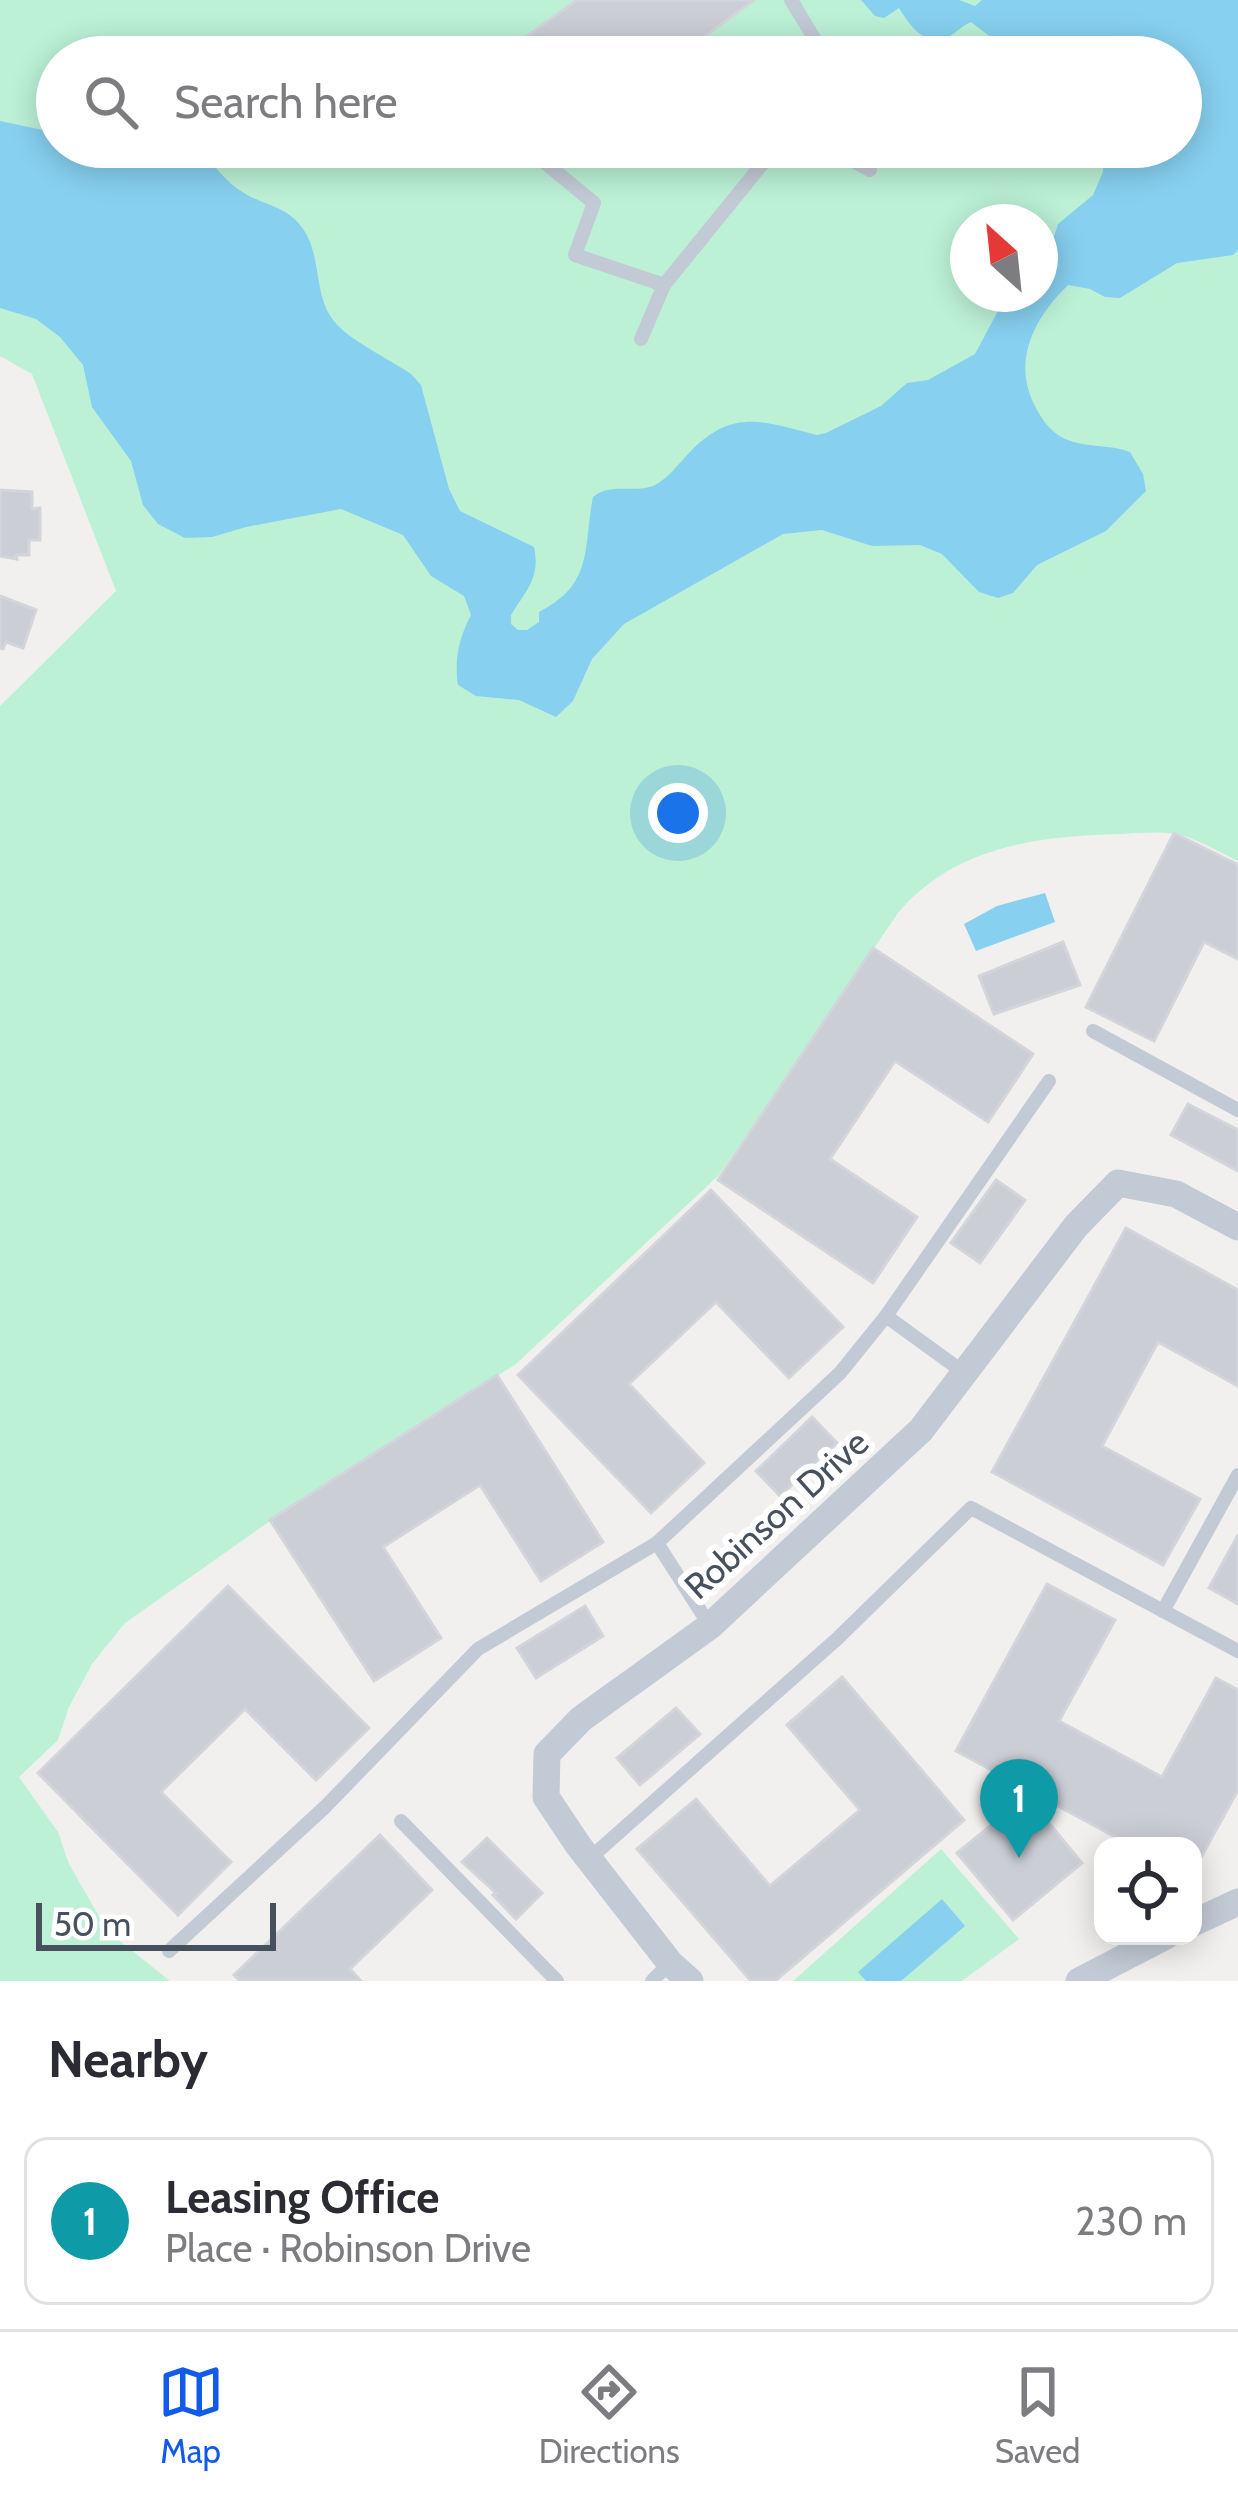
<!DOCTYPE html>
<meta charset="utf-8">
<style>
:root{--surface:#fff;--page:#f7f7f7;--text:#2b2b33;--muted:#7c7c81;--line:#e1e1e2;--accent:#115beb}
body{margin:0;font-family:Cabin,sans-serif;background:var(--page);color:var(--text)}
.controls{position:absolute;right:36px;bottom:36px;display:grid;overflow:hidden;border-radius:24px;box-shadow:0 6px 30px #0003}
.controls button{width:108px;height:108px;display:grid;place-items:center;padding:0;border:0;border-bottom:3px solid var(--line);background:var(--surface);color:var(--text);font:60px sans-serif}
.compass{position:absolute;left:950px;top:204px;width:108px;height:108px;border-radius:50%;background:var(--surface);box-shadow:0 6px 30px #0003;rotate:333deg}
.scale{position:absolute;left:36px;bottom:30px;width:240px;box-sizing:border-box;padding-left:12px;border:6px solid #47515e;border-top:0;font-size:33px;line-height:42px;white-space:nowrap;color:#47515e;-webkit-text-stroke:9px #fff;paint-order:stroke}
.you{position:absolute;left:678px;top:813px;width:42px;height:42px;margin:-30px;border:9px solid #fff;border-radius:50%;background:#1a73e8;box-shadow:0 0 0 18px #1a73e833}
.badge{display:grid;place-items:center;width:78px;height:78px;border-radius:50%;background:var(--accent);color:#fff;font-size:39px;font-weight:700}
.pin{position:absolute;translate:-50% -99px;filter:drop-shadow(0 3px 6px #0008)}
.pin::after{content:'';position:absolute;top:63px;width:42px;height:36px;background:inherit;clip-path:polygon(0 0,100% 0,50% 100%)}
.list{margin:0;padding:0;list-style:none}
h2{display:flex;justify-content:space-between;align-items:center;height:156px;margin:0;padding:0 48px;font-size:51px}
h2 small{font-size:39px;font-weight:400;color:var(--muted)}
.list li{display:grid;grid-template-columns:78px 1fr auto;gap:36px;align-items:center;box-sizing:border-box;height:168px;margin:0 24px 24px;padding:0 24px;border:3px solid var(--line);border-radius:24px}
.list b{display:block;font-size:45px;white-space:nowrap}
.list p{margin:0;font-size:39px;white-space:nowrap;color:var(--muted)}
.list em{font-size:39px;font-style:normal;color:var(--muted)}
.icon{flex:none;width:66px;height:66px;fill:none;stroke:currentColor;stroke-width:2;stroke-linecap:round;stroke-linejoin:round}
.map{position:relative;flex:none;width:1238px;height:1981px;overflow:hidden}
.search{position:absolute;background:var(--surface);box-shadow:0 6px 30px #0003;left:36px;right:36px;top:36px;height:132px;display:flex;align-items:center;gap:30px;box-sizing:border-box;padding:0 42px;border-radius:66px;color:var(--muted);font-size:45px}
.sheet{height:348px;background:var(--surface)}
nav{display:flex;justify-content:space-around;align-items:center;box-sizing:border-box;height:168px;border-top:3px solid var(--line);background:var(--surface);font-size:33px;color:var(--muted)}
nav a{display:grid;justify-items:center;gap:6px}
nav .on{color:var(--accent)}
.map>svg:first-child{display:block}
.green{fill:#bcf1d6;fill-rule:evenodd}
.water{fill:#87d0f0}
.building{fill:#cbced5;stroke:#d3d5db;stroke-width:3}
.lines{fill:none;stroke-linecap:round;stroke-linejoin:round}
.lane{stroke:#c2cad5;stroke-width:14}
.street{stroke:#c2cad5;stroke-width:27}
.labels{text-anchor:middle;stroke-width:12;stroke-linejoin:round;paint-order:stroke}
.street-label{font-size:36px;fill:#47515e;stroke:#fff}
</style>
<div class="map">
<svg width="1238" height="1981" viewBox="0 0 1238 1981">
<rect width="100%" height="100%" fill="#f2f0ef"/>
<!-- green -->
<g class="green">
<path d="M 0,0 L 1238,0 L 1238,861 C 1221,853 1204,843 1187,837 C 1168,830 1141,833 1121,834 C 1039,836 954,846 898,913 L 719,1175 L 516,1364 L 283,1512 L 125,1623 L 92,1664 L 69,1707 L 58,1740 L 19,1777 L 58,1832 L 69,1864 L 100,1918 L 120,1941 L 170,1981 L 0,1981 L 0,706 L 116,591 L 32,374 L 0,356 ZM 57,57 L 1181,57 L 1181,147 L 57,147 ZM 968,222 L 1040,222 L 1040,294 L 968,294 Z"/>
<path d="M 941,1849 L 1019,1939 L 962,1981 L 793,1981 Z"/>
</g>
<!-- water -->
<g class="water">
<path d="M 861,0 L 959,0 L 975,6 L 982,0 L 1238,0 L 1238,250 L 1233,255 L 1177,263 L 1120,298 L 1105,297 L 1090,289 L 1068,285 C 1035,317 1012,360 1034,404 C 1041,418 1050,432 1065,439 C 1086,448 1109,444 1130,452 L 1143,474 L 1146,491 L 1106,531 L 1037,565 L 1013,593 L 998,598 L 979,592 L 942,554 L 920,545 L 872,546 L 822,530 L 783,534 L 624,624 L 592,659 L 573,701 L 556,717 L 519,700 L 476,696 L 458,685 C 454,659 459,638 471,615 L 464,596 L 431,576 L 403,535 L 341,509 L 246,527 L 212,537 L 185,538 L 158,524 L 143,505 L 131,461 L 92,407 L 83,365 L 60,337 L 36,319 L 0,308 L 0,121 L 57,133 L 57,147 L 198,147 C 212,162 226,183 244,193 C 263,205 285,206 300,225 C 323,252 312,294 334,321 C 347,339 391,360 411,374 L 421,385 L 449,489 L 460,511 L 534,547 C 541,578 525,592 511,615 L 511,624 L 518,630 L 527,630 L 539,622 L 539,612 C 594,584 583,549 593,497 C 611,482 635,494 655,485 C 669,478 678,464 689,453 C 732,408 763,421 817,435 L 826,433 L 881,406 L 907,383 L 928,380 L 975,354 L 1007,294 L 1040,294 L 1040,249 L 1052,243 L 1058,224 L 1093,195 L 1103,172 L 1104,147 L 1181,147 L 1181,57 L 1055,57 L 1047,50 L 988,35 L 971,22 C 961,26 954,35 946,38 C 923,46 909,24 899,8 L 884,18 L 875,16 Z"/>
<path d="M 1045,893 L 1055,922 L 976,951 L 964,924 L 997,906 Z"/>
<path d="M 942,1899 L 965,1926 L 901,1981 L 866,1981 L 858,1972 Z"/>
</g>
<!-- building -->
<g class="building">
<path d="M 577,0 L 754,0 L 677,57 L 530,57 L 519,42 Z"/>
<path d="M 0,490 L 32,492 L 32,509 L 40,508 L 40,540 L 29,540 L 29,555 L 16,555 L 17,559 L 0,556 Z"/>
<path d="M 0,596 L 36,610 L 23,648 L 6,642 L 3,649 L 0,648 Z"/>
<path d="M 1174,833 L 1238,865 L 1238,959 L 1204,942 L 1154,1041 L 1086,1007 Z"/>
<path d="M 1063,942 L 1080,985 L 994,1014 L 979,976 Z"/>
<path d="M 873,948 L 1033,1054 L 988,1122 L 895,1061 L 830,1159 L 917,1217 L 873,1283 L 718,1180 Z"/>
<path d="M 1188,1104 L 1238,1130 L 1238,1171 L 1171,1135 Z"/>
<path d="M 996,1180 L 1025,1200 L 980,1263 L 951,1243 Z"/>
<path d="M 711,1190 L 843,1327 L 789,1378 L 716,1302 L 629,1384 L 704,1463 L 651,1513 L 518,1375 Z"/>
<path d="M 1126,1228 L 1238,1290 L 1238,1386 L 1158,1342 L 1102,1446 L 1200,1499 L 1163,1565 L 992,1472 Z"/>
<path d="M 497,1375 L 603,1542 L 541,1581 L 480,1485 L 383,1547 L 441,1638 L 374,1681 L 270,1520 Z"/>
<path d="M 812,1417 L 837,1443 L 780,1496 L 756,1471 Z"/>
<path d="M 1238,1535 L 1238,1604 L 1209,1588 Z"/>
<path d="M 1047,1584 L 1115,1620 L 1059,1721 L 1162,1777 L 1216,1678 L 1238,1690 L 1238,1790 L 1193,1872 L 1193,1846 L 1132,1846 L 956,1751 Z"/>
<path d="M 228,1586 L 369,1728 L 316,1780 L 245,1709 L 161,1792 L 231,1862 L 178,1915 L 38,1773 Z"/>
<path d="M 585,1606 L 603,1636 L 536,1678 L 517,1648 Z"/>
<path d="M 842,1677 L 964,1820 L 775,1981 L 751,1981 L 637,1849 L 696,1799 L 770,1886 L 860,1810 L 787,1725 Z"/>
<path d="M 676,1708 L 700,1734 L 640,1785 L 617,1758 Z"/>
<path d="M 1034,1805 L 1082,1863 L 1013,1920 L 957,1853 L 995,1822 L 1003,1831 Z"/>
<path d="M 380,1835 L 432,1890 L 350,1969 L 361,1981 L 240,1981 L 234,1975 Z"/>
<path d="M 487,1838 L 542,1893 L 516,1919 L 493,1895 L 496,1893 L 462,1862 Z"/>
</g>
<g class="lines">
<!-- lane -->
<g class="lane">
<path d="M 791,0 L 814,38 L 814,57"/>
<path d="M 526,147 L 594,203 L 575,255 L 664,285"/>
<path d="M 828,147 L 870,170"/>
<path d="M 641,339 L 664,285 L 776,147"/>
<path d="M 1093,1031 L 1238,1110"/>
<path d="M 886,1316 L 966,1374"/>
<path d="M 657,1543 L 710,1626"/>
<path d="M 1163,1611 L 1238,1475"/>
<path d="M 401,1821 L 557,1981"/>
<path d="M 589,1859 L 838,1638 L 971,1508 L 1238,1651"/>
<path d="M 169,1951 L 325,1807 L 478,1649 L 657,1543 L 840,1373 L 886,1316 L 1049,1081"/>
<path d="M 652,1981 L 670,1963"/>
</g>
<!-- street -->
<g class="street">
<path d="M 1193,1923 L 1238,1902"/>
<path d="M 690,1981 L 670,1963 L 578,1845 L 546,1797 L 547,1754 L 581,1719 L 710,1626 L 921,1430 L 1076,1226 L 1118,1183 L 1176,1194 L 1238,1227"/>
<path d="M 1079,1981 L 1166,1936"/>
</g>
</g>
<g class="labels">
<!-- street labels -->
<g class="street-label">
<text transform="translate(776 1514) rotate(-42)" y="13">Robinson Drive</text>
</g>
</g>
</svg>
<div class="controls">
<button><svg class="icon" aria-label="locate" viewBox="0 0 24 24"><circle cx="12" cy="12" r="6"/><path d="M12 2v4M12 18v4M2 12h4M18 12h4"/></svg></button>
</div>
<svg class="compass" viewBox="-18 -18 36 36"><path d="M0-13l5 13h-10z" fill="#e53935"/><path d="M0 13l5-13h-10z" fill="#7c7c81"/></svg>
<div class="scale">50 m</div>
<div class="you"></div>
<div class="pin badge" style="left:1019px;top:1858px;background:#0f9aa8">1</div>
<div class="search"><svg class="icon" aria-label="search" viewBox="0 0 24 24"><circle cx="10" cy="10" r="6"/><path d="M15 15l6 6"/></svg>Search here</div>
</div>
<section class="sheet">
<h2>Nearby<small></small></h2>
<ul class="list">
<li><span class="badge" style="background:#0f9aa8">1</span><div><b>Leasing Office</b><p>Place · Robinson Drive</p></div><em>230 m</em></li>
</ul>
</section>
<nav>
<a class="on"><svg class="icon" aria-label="map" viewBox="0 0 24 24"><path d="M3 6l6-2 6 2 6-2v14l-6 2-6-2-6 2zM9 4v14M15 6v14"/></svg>Map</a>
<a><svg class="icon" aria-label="directions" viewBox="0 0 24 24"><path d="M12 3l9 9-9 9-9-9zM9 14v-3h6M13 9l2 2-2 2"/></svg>Directions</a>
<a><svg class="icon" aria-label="saved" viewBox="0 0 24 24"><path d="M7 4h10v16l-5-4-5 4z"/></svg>Saved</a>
</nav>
